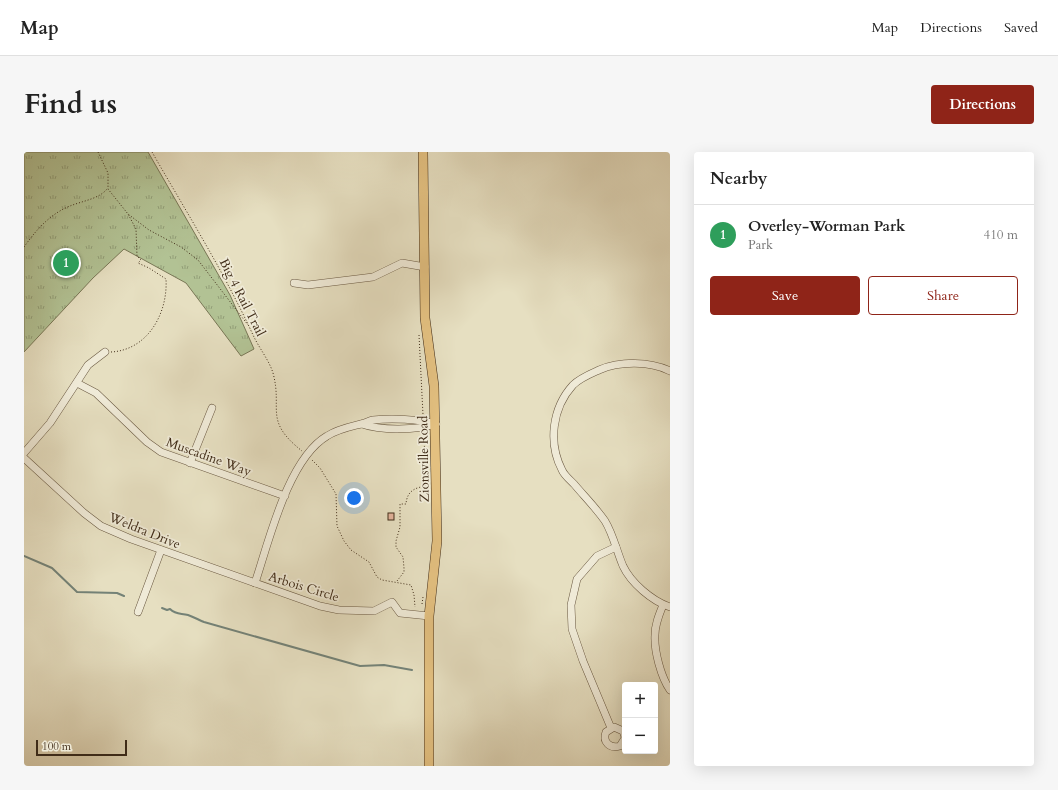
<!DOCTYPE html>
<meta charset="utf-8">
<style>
:root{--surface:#fff;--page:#f6f6f6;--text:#222;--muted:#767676;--line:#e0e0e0;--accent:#8f2418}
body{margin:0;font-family:Cardo,serif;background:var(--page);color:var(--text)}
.controls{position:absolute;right:12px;bottom:12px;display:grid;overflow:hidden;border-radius:4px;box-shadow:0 4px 16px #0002}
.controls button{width:36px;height:36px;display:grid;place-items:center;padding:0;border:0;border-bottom:1px solid var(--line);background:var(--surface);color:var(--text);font:20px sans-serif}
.scale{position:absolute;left:12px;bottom:10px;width:91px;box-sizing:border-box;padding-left:4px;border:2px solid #402c18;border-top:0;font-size:11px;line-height:14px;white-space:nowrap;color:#402c18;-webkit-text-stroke:3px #efead7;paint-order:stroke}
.you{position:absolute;left:330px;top:346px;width:14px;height:14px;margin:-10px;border:3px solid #fff;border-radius:50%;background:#1a73e8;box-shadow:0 0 0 6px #1a73e833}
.badge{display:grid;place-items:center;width:26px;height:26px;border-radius:50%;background:var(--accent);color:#fff;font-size:13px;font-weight:700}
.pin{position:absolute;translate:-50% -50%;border:2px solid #fff;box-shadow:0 1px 4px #0006}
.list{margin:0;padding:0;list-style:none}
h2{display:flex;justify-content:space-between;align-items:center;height:52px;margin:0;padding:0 16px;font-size:17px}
h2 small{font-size:13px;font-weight:400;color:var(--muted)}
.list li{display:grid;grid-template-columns:26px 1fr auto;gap:12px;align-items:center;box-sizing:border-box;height:60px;padding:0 16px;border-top:1px solid var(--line)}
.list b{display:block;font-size:15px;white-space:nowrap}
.list p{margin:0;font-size:13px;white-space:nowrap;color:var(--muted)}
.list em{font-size:13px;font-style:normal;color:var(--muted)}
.actions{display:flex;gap:8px;padding:12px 16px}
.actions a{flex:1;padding:9px 0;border:1px solid var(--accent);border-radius:4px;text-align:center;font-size:14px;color:var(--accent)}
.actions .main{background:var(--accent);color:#fff}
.map{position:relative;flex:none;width:646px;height:614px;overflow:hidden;border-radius:4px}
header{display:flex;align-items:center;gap:24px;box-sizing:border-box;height:56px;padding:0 20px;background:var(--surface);border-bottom:1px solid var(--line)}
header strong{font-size:19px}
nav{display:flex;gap:22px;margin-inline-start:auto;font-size:14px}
.intro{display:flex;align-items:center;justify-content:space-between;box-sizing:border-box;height:96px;padding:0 24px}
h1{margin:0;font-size:28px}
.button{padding:10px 18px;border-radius:4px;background:var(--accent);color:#fff;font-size:14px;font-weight:700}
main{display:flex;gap:24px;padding:0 24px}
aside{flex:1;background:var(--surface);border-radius:4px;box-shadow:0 4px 16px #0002}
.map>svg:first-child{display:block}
.grass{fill:url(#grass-tufts);stroke:#797756}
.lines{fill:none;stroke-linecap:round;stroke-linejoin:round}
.stream{stroke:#748277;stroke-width:2}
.building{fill:#e4b49d;stroke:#402c18}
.minor-casing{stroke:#6a5942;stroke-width:8}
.major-casing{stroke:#402c18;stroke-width:10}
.path{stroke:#402c18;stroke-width:1;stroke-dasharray:1 2;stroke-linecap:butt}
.minor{stroke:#efead7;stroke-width:7}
.major{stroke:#e3c080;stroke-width:9}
.labels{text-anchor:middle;stroke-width:3.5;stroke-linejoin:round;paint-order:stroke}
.street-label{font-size:13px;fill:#402c18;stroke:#efead7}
</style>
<header>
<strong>Map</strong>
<nav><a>Map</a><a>Directions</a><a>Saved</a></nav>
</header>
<div class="intro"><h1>Find us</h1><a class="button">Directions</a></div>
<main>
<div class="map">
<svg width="646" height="614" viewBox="0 0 646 614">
<defs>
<pattern id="grass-tufts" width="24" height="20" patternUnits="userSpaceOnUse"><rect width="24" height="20" fill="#b2c294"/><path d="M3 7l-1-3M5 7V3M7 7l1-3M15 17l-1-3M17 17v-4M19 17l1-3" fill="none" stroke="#929e78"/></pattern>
</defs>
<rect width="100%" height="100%" fill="#e6dfc1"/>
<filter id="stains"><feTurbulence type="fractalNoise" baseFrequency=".005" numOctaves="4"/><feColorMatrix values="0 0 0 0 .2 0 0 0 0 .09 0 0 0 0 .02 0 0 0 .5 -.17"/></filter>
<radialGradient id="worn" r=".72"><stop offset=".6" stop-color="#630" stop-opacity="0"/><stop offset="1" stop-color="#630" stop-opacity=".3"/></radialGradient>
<!-- grass -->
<path class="grass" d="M 0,0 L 124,0 L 206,143 L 230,197 L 217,204 L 162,131 L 100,97 L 69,126 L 0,200 Z"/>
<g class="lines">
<!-- stream -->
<g class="stream">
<path d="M 0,404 L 28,416 L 53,440 L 93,441 L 100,444"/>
<path d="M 138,456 L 143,458 L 146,457 C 152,463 157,461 164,463 C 170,465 175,468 180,470 L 336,514 L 360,513 L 388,518"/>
</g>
</g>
<!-- building -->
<rect class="building" x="364" y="361" width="6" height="7"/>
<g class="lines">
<defs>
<g id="minor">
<path d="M 270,131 L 284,133 L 349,125 L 378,111 L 401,115"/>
<path d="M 646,219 C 626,209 596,209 575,218 C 566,222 556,226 549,233 C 528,256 524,291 538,318 C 540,323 546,328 550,332 C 560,344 572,356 581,369 C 589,382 593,400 599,414 C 607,431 628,449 646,455"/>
<path d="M 53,231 L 72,241 L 123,290 L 137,300 L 261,344"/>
<path d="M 338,272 C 357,279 393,278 412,272"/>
<path d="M 0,301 L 26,271 L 64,213 L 81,200"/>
<path d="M 0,306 L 60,361 L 77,374 L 107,387 L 296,454 L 315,458 L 350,459 L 368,450 L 376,461 L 405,464"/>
<path d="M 166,311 L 188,256"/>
<path d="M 231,431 C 245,389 264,307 303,284 C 314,277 325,275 337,272 C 341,271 345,269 349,268 C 367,266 395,267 412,272"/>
<path d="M 639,453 C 635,463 631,472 631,483 C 630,499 637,525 646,538"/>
<path d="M 114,460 L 137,398"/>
<path d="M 587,576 L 559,509 L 548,477 L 547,453 L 553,427 L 573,404 L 592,395"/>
<path d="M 601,585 L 599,579 L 590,575 L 582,580 C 578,590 586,597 596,594 L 601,586"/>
</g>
<path id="major" d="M 399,0 L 401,166 L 410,234 L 413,389 L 405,464 L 405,614"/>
</defs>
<!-- minor casing -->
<use href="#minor" class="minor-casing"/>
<!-- major casing -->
<use href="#major" class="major-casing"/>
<!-- path -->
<g class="path">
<path d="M 74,0 L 84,21 L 84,37 L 104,62 L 125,78 L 157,95 L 174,108 L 224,173"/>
<path d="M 128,0 C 163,61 200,120 229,183 C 235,196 245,208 249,221 C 259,258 239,268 278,299"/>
<path d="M 0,95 C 12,78 26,62 46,54 C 58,49 75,47 83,37"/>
<path d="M 395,183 L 399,263"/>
<path d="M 87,200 C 124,198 144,161 142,127 L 125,116 L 114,111 L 117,108 L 113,104 L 112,77 L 104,62"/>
<path d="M 399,282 L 404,327"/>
<path d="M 288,308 L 296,316 L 312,342 L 313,374 L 320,389 L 327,398 L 345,410 L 353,425 L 358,428 L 387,433 L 390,443 L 391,455"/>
<path d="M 373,429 L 380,420 L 380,416 L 379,405 L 372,395 L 372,389 L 376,375 L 376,352 L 382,352 C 383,339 391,335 404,334"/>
<path d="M 398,452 L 399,445"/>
</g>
<!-- minor -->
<use href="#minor" class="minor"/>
<!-- major -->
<use href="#major" class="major"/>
</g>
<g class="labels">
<!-- street labels -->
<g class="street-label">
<text transform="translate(219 145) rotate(63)" y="5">Big 4 Rail Trail</text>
<text transform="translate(185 304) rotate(20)" y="5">Muscadine Way</text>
<text transform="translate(399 307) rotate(-91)" y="5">Zionsville Road</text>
<text transform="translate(121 378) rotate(22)" y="5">Weldra Drive</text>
<text transform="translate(280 434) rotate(17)" y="5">Arbois Circle</text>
</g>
</g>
<rect width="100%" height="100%" filter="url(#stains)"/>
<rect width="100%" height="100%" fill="url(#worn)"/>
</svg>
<div class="controls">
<button>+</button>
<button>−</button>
</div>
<div class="scale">100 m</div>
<div class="you"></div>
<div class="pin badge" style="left:42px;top:111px;background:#2e9e5b">1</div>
</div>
<aside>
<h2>Nearby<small></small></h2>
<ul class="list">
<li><span class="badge" style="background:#2e9e5b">1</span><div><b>Overley-Worman Park</b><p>Park</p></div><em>410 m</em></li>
</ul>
<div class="actions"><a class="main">Save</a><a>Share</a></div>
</aside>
</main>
